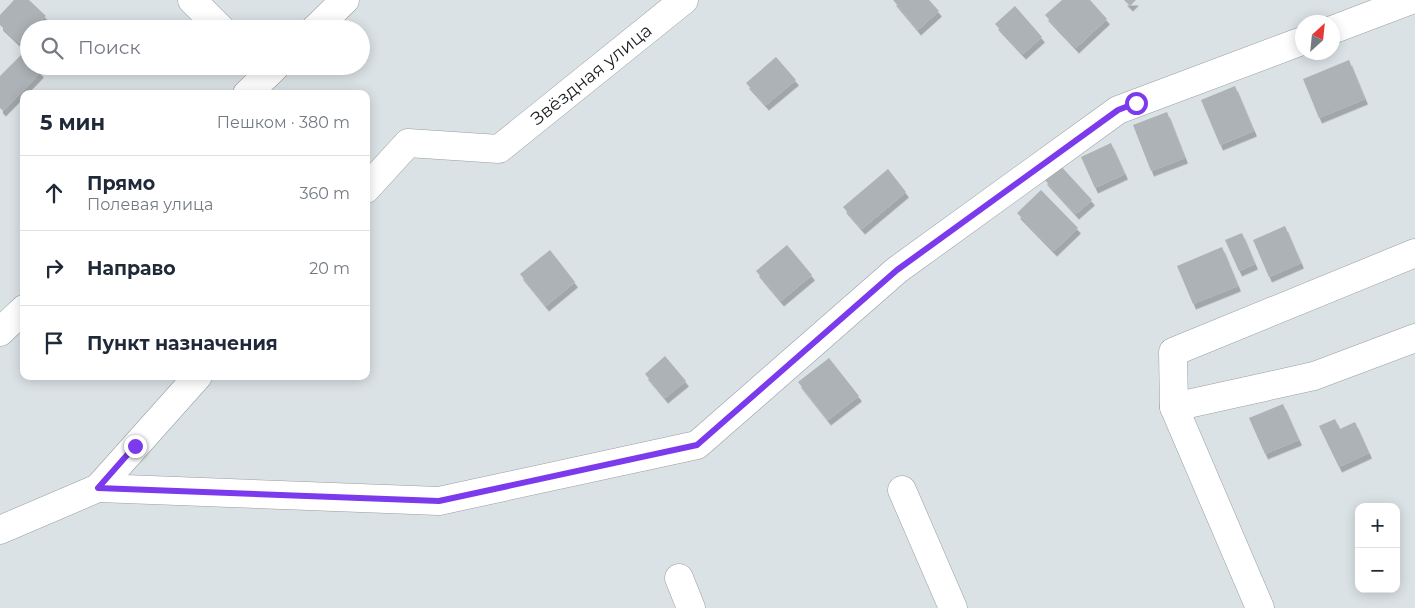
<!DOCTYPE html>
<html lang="ru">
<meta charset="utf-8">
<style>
:root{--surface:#fff;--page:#f6f6f7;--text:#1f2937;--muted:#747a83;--line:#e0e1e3}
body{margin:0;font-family:Montserrat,sans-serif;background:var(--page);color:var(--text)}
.controls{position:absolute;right:15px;bottom:15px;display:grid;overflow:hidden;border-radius:10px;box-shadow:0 2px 12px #0003}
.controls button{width:45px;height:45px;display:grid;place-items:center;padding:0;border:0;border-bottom:1px solid var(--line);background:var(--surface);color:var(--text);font:25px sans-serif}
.compass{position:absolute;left:1295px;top:15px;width:45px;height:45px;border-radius:50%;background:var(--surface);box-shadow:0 2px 12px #0003;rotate:27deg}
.stop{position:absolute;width:15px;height:15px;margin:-11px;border:4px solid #7c3aed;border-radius:50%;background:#fff}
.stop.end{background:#7c3aed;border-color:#fff;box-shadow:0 1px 5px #0008}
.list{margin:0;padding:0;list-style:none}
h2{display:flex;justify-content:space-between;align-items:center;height:65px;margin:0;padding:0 20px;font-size:21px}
h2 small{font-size:16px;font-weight:400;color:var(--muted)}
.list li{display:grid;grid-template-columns:32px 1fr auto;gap:15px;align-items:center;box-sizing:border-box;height:75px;padding:0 20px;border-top:1px solid var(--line)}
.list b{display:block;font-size:19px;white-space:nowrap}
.list p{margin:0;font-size:16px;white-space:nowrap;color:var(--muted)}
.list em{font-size:16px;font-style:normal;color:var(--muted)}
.icon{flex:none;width:28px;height:28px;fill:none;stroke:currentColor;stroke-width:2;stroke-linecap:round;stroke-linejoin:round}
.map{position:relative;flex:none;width:1415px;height:608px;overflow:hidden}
.search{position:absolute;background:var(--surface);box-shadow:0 2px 12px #0003;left:20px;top:20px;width:350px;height:55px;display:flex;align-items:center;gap:12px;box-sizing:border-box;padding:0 18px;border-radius:28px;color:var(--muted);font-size:19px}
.panel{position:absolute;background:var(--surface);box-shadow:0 2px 12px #0003;left:20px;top:90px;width:350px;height:290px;border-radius:10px}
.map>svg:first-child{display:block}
.building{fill:#acb2b5;filter:url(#shadow)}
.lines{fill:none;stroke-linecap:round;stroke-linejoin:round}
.minor-casing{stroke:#989ea1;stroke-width:29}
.minor{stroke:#fff;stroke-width:28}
.route{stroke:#7c3aed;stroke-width:6}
.labels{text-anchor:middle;stroke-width:4.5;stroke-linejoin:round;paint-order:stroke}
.street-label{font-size:18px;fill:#1b1d1e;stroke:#dbe2e5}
</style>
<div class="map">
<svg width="1415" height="608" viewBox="0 0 1415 608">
<defs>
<filter id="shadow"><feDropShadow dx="3" dy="5.5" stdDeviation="0" flood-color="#0004"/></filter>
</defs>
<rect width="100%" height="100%" fill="#dbe2e5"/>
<!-- building -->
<g class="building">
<path d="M 14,0 L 29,0 L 46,16 L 33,29 L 29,29 L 29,34 L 19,43 L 0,25 L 0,15 Z"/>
<path d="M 893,0 L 929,0 L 939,11 L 918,30 Z"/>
<path d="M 1062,0 L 1090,0 L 1107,19 L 1076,48 L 1045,15 Z"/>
<path d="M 1124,0 L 1136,0 L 1130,6 Z"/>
<path d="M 1015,6 L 1042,37 L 1023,54 L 995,24 Z"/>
<path d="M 22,54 L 29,61 L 29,66 L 35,66 L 41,72 L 3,111 L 0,108 L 0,76 Z"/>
<path d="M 776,57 L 796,80 L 766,105 L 746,83 Z"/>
<path d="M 1349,60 L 1365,99 L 1319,118 L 1303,79 Z"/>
<path d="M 1235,86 L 1254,131 L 1220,145 L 1201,100 Z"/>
<path d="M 1167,112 L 1185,158 L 1151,171 L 1133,125 Z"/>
<path d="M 1111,143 L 1125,174 L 1095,188 L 1081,157 Z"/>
<path d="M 1059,164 L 1092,200 L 1076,214 L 1044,179 Z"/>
<path d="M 888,169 L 906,192 L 862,229 L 843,207 Z"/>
<path d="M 1041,190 L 1078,228 L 1054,251 L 1017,213 Z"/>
<path d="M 1285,226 L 1301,263 L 1269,277 L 1253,240 Z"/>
<path d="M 1242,233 L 1255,264 L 1239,271 L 1225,240 Z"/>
<path d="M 787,245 L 812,275 L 781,301 L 756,271 Z"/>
<path d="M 1222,247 L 1238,286 L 1193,304 L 1177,266 Z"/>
<path d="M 550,250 L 575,282 L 546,306 L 520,274 Z"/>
<path d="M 665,356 L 686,381 L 665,398 L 645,374 Z"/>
<path d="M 829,358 L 859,396 L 828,420 L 798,382 Z"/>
<path d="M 1283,404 L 1299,440 L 1265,454 L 1249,418 Z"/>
<path d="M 1335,419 L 1340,429 L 1355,422 L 1369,453 L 1339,467 L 1319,426 Z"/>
</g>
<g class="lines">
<defs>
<g id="minor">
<path d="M 192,0 L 221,29"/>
<path d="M 315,29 L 345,0"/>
<path d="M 1332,30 L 1411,0"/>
<path d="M 247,94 L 276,66"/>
<path id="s1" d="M 366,189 L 408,143 L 499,149 L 684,0"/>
<path d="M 0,332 L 24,309"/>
<path d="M 1174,407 L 1314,376 L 1415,338"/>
<path d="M 98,488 L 439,501 L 697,445 L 897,270 L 1118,110 L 1302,41"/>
<path d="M 902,490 L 953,608"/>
<path d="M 0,530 L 98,488 L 198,376"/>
<path d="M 679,578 L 691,608"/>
<path d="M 1260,608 L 1174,407 L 1173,352 L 1415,253"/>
</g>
</defs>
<!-- minor casing -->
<use href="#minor" class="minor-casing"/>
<!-- minor -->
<use href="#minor" class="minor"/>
</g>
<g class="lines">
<!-- route -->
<path class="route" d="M 135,446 L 98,488 L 439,501 L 697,445 L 897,270 L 1118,110 L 1136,103"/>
</g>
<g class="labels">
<!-- street labels -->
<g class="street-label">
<text dy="6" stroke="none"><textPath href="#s1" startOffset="272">Звёздная улица</textPath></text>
</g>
</g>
</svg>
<div class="controls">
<button>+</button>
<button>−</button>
</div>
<svg class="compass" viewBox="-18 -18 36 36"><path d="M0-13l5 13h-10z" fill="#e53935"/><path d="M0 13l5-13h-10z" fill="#747a83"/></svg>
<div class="stop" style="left:1136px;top:103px"></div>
<div class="stop end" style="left:135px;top:446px"></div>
<div class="search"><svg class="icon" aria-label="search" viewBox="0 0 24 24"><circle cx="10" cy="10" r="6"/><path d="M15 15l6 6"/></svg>Поиск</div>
<section class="panel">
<h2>5 мин<small>Пешком · 380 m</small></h2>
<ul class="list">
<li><svg class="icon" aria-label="ahead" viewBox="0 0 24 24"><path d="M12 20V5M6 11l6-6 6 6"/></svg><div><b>Прямо</b><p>Полевая улица</p></div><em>360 m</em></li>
<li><svg class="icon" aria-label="right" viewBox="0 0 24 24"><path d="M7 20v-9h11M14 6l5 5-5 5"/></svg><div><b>Направо</b></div><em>20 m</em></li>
<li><svg class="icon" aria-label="arrive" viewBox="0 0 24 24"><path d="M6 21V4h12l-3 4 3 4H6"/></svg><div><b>Пункт назначения</b></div></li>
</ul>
</section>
</div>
